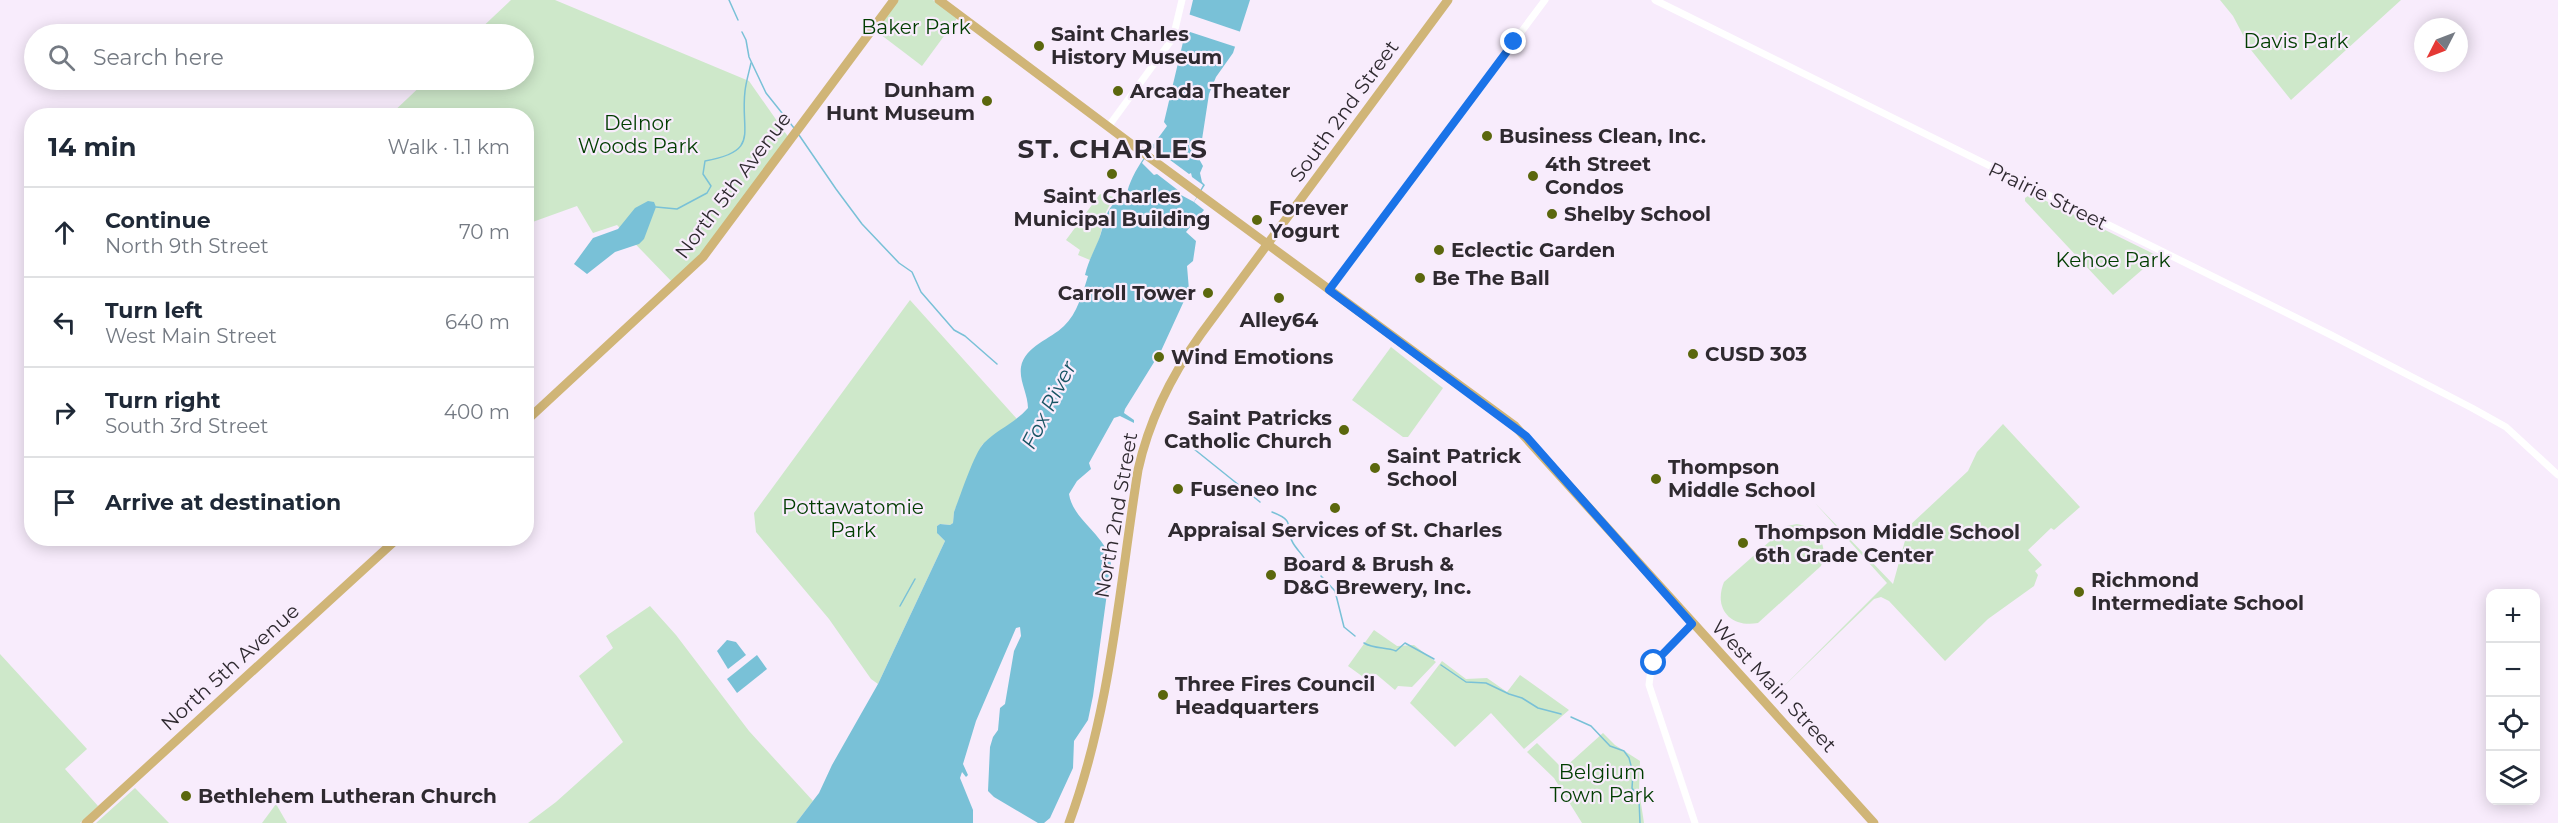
<!DOCTYPE html>
<meta charset="utf-8">
<style>
:root{--surface:#fff;--page:#f6f6f7;--text:#1f2937;--muted:#747a83;--line:#e0e1e3}
body{margin:0;font-family:Montserrat,sans-serif;background:var(--page);color:var(--text)}
.controls{position:absolute;right:18px;bottom:18px;display:grid;overflow:hidden;border-radius:12px;box-shadow:0 3px 15px #0003}
.controls button{width:54px;height:54px;display:grid;place-items:center;padding:0;border:0;border-bottom:2px solid var(--line);background:var(--surface);color:var(--text);font:30px sans-serif}
.compass{position:absolute;left:2414px;top:18px;width:54px;height:54px;border-radius:50%;background:var(--surface);box-shadow:0 3px 15px #0003;rotate:228deg}
.stop{position:absolute;width:18px;height:18px;margin:-14px;border:4px solid #1a73e8;border-radius:50%;background:#fff}
.stop.end{background:#1a73e8;border-color:#fff;box-shadow:0 2px 6px #0008}
.list{margin:0;padding:0;list-style:none}
h2{display:flex;justify-content:space-between;align-items:center;height:78px;margin:0;padding:0 24px;font-size:26px}
h2 small{font-size:20px;font-weight:400;color:var(--muted)}
.list li{display:grid;grid-template-columns:39px 1fr auto;gap:18px;align-items:center;box-sizing:border-box;height:90px;padding:0 24px;border-top:2px solid var(--line)}
.list b{display:block;font-size:22px;white-space:nowrap}
.list p{margin:0;font-size:20px;white-space:nowrap;color:var(--muted)}
.list em{font-size:20px;font-style:normal;color:var(--muted)}
.icon{flex:none;width:33px;height:33px;fill:none;stroke:currentColor;stroke-width:2;stroke-linecap:round;stroke-linejoin:round}
.map{position:relative;flex:none;width:2558px;height:823px;overflow:hidden}
.search{position:absolute;background:var(--surface);box-shadow:0 3px 15px #0003;left:24px;top:24px;width:510px;height:66px;display:flex;align-items:center;gap:15px;box-sizing:border-box;padding:0 21px;border-radius:33px;color:var(--muted);font-size:22px}
.panel{position:absolute;background:var(--surface);box-shadow:0 3px 15px #0003;left:24px;top:108px;width:510px;height:438px;border-radius:24px}
.map>svg:first-child{display:block}
.green{fill:#cee8ca}
.water{fill:#79c1d7}
.pier{fill:#f8ecfc}
.lines{fill:none;stroke-linecap:round;stroke-linejoin:round}
.stream{stroke:#79c1d7;stroke-width:1.5}
.minor{stroke:#fff;stroke-width:7}
.major{stroke:#d0b577;stroke-width:9}
.route{stroke:#1a73e8;stroke-width:8}
.poi-dot{fill:#5b670d;stroke:#f8ecfc;stroke-width:2}
.labels{text-anchor:middle;stroke-width:4.5;stroke-linejoin:round;paint-order:stroke}
.park-label{font-size:20px;fill:#013d00;stroke:#f8ecfc}
.poi-label{font-size:20px;font-weight:bold;fill:#2f2a30;stroke:#f8ecfc;text-anchor:start}
.street-label{font-size:20px;fill:#2f2a30;stroke:#f8ecfc}
.water-label{font-size:21px;font-style:italic;fill:#185464;stroke:#f8ecfc}
.district-label{font-size:26px;font-weight:bold;letter-spacing:1.5px;fill:#2f2a30;stroke:#f8ecfc}
</style>
<div class="map">
<svg width="2558" height="823" viewBox="0 0 2558 823">
<rect width="100%" height="100%" fill="#f8ecfc"/>
<!-- green -->
<g class="green">
<path d="M 511,0 L 555,0 L 749,81 L 789,138 L 702,256 L 674,284 L 617,225 L 593,233 L 577,206 L 527,224 L 526,116 L 389,116 L 427,80 L 524,80 L 524,34 L 475,34 Z"/>
<path d="M 898,0 L 933,0 L 958,17 L 922,66 L 876,31 Z"/>
<path d="M 2220,0 L 2401,0 L 2291,100 L 2251,50 L 2233,16 Z"/>
<path d="M 1100,194 L 1114,197 L 1106,212 L 1099,240 L 1090,260 L 1078,255 L 1080,250 L 1066,240 Z"/>
<path d="M 2031,194 L 2038,197 L 2158,256 L 2113,295 L 2025,201 L 2025,198 Z"/>
<path d="M 910,300 L 1017,419 L 982,445 L 954,512 L 953,523 L 950,525 L 940,524 L 937,526 L 938,534 L 945,541 L 878,684 L 871,679 L 829,619 L 756,532 L 754,513 Z"/>
<path d="M 1391,347 L 1443,388 L 1408,437 L 1403,437 L 1352,400 Z"/>
<path d="M 2003,424 L 2080,507 L 2054,530 L 2051,528 L 2028,550 L 2042,565 L 2035,571 L 2038,575 L 2034,586 L 1988,619 L 1945,661 L 1889,601 L 1881,597 L 1874,599 L 1774,696 L 1887,583 L 1815,503 L 1893,584 L 1909,526 L 1968,471 L 1977,452 Z"/>
<path d="M 1797,524 C 1818,528 1829,546 1821,566 L 1758,623 C 1731,628 1713,609 1724,582 L 1787,526 Z"/>
<path d="M 650,606 L 676,635 L 749,731 L 813,801 L 796,823 L 528,823 L 556,802 L 623,742 L 579,676 L 613,648 L 606,636 Z"/>
<path d="M 1374,630 L 1397,646 L 1414,645 L 1436,662 L 1412,687 L 1398,686 L 1395,690 L 1376,674 L 1370,674 L 1366,679 L 1348,666 Z"/>
<path d="M 0,654 L 87,749 L 65,769 L 98,806 L 80,823 L 0,823 Z"/>
<path d="M 1442,661 L 1466,679 L 1487,678 L 1507,692 L 1520,675 L 1569,710 L 1524,749 L 1491,713 L 1455,747 L 1410,703 Z"/>
<path d="M 1603,733 L 1615,745 L 1640,761 L 1639,790 L 1644,823 L 1582,823 L 1554,778 L 1527,752 L 1537,743 L 1563,769 Z"/>
<path d="M 135,788 L 169,823 L 96,823 Z"/>
<path d="M 276,804 L 287,823 L 262,823 Z"/>
</g>
<!-- water -->
<g class="water">
<path d="M 1193,0 L 1250,0 L 1233,53 L 1216,77 L 1209,94 L 1199,159 L 1203,166 L 1200,173 L 1202,182 L 1205,185 L 1194,202 L 1204,210 L 1186,232 L 1196,241 L 1193,261 L 1187,266 L 1189,290 L 1161,351 L 1125,409 L 1124,413 L 1134,420 L 1134,423 L 1120,416 L 1114,418 L 1089,463 L 1091,469 L 1077,481 L 1069,494 C 1073,521 1108,536 1111,564 L 1093,696 L 1088,720 L 1074,741 L 1073,768 L 1050,818 L 1044,823 L 1038,823 L 994,797 L 988,791 L 990,747 L 993,737 L 998,730 L 1000,708 L 1005,704 L 1014,651 L 1021,636 L 1020,627 L 1016,628 L 976,721 L 963,764 L 968,775 L 966,777 L 962,772 L 960,778 L 973,810 L 973,823 L 796,823 L 819,793 L 832,765 L 878,684 L 945,541 L 937,533 L 937,526 L 940,524 L 950,525 L 953,523 L 954,512 C 960,497 974,453 984,443 C 998,429 1015,423 1028,408 C 1028,394 1019,381 1021,367 C 1025,346 1051,339 1064,326 C 1077,314 1083,292 1088,276 L 1085,275 C 1088,262 1094,251 1099,239 C 1104,226 1104,215 1113,204 L 1119,205 L 1121,202 L 1126,201 C 1127,176 1152,147 1167,126 L 1164,122 Z"/>
<path d="M 648,201 L 654,202 L 656,207 L 644,239 L 639,244 L 615,252 L 587,274 L 574,264 L 593,238 L 618,229 L 635,208 Z"/>
<path d="M 727,640 L 736,642 L 746,655 L 728,669 L 717,651 Z"/>
<path d="M 757,655 L 767,669 L 737,693 L 727,679 Z"/>
</g>
<!-- pier -->
<g class="pier">
<path d="M 1188,14 L 1241,32 L 1236,47 L 1184,30 Z"/>
<path d="M 1152,147 L 1162,154 L 1165,154 L 1166,157 L 1189,174 L 1191,173 L 1192,177 L 1203,185 L 1194,202 L 1181,195 L 1179,191 L 1157,174 L 1154,175 L 1142,163 Z"/>
</g>
<g class="lines">
<!-- stream -->
<g class="stream">
<path d="M 729,0 L 738,20"/>
<path d="M 742,32 L 746,40 L 749,57 L 766,93 L 794,128"/>
<path d="M 799,135 L 836,189 L 862,224 L 899,263 L 912,272 L 921,292 L 954,330 L 965,336 L 997,364"/>
<path d="M 656,207 L 677,209 L 707,193 L 711,186 L 703,174 L 705,161 C 761,151 740,133 745,91 C 746,82 749,72 751,63"/>
<path d="M 1194,449 L 1260,502"/>
<path d="M 1272,512 C 1298,522 1283,526 1293,543 C 1297,550 1304,556 1308,564"/>
<path d="M 1321,576 L 1335,591 L 1344,627 L 1355,636"/>
<path d="M 900,606 L 915,579"/>
<path d="M 1364,643 C 1374,649 1386,647 1396,651 L 1405,643 L 1434,659"/>
<path d="M 1441,665 L 1466,682 L 1486,683 L 1509,694 L 1522,698 L 1538,708 L 1561,714"/>
<path d="M 1571,717 L 1591,726 L 1610,746 L 1624,751 L 1629,758 L 1633,773 L 1632,788 L 1639,799 L 1640,823"/>
</g>
<!-- minor -->
<g class="minor">
<path d="M 1655,0 L 2331,335 L 2472,408 L 2506,427 L 2558,475"/>
<path d="M 1108,127 L 1173,38 L 1182,0"/>
<path d="M 1329,290 L 1545,0"/>
<path d="M 1692,624 L 1654,663 L 1651,669 L 1649,685 L 1695,823"/>
</g>
<!-- major -->
<g class="major">
<path d="M 939,0 L 1142,152 L 1515,426 L 1874,823"/>
<path d="M 526,421 L 703,257 L 894,0"/>
<path d="M 86,823 L 398,538"/>
<path d="M 1069,823 C 1111,709 1119,589 1138,470 C 1149,420 1171,376 1201,334 L 1448,0"/>
</g>
</g>
<g class="lines">
<!-- route -->
<path class="route" d="M 1514,42 L 1329,290 L 1526,436 L 1692,624 L 1654,663"/>
</g>
<!-- markers -->
<g class="poi-dot">
<circle cx="1039" cy="46" r="6"/>
<circle cx="1118" cy="91" r="6"/>
<circle cx="987" cy="101" r="6"/>
<circle cx="1487" cy="136" r="6"/>
<circle cx="1112" cy="174" r="6"/>
<circle cx="1533" cy="176" r="6"/>
<circle cx="1552" cy="214" r="6"/>
<circle cx="1257" cy="220" r="6"/>
<circle cx="1439" cy="250" r="6"/>
<circle cx="1420" cy="278" r="6"/>
<circle cx="1208" cy="293" r="6"/>
<circle cx="1279" cy="298" r="6"/>
<circle cx="1693" cy="354" r="6"/>
<circle cx="1159" cy="357" r="6"/>
<circle cx="1344" cy="430" r="6"/>
<circle cx="1375" cy="468" r="6"/>
<circle cx="1656" cy="479" r="6"/>
<circle cx="1178" cy="489" r="6"/>
<circle cx="1335" cy="508" r="6"/>
<circle cx="1743" cy="543" r="6"/>
<circle cx="1271" cy="575" r="6"/>
<circle cx="2079" cy="592" r="6"/>
<circle cx="1163" cy="695" r="6"/>
<circle cx="186" cy="796" r="6"/>
</g>
<g class="labels">
<!-- park labels -->
<g class="park-label">
<text x="916" y="34">Baker Park</text>
<text x="2296" y="48">Davis Park</text>
<text x="638" y="130">Delnor<tspan x="638" dy="23">Woods Park</tspan></text>
<text x="2113" y="267">Kehoe Park</text>
<text x="853" y="514">Pottawatomie<tspan x="853" dy="23">Park</tspan></text>
<text x="1602" y="779">Belgium<tspan x="1602" dy="23">Town Park</tspan></text>
</g>
<!-- poi labels -->
<g class="poi-label">
<text x="1051" y="41">Saint Charles<tspan x="1051" dy="23">History Museum</tspan></text>
<text x="975" y="97" text-anchor="end">Dunham<tspan x="975" dy="23">Hunt Museum</tspan></text>
<text x="1130" y="98">Arcada Theater</text>
<text x="1499" y="143">Business Clean, Inc.</text>
<text x="1545" y="171">4th Street<tspan x="1545" dy="23">Condos</tspan></text>
<text x="1112" y="203" text-anchor="middle">Saint Charles<tspan x="1112" dy="23">Municipal Building</tspan></text>
<text x="1269" y="215">Forever<tspan x="1269" dy="23">Yogurt</tspan></text>
<text x="1564" y="221">Shelby School</text>
<text x="1451" y="257">Eclectic Garden</text>
<text x="1432" y="285">Be The Ball</text>
<text x="1196" y="300" text-anchor="end">Carroll Tower</text>
<text x="1279" y="327" text-anchor="middle">Alley64</text>
<text x="1705" y="361">CUSD 303</text>
<text x="1171" y="364">Wind Emotions</text>
<text x="1332" y="425" text-anchor="end">Saint Patricks<tspan x="1332" dy="23">Catholic Church</tspan></text>
<text x="1387" y="463">Saint Patrick<tspan x="1387" dy="23">School</tspan></text>
<text x="1668" y="474">Thompson<tspan x="1668" dy="23">Middle School</tspan></text>
<text x="1190" y="496">Fuseneo Inc</text>
<text x="1335" y="537" text-anchor="middle">Appraisal Services of St. Charles</text>
<text x="1755" y="539">Thompson Middle School<tspan x="1755" dy="23">6th Grade Center</tspan></text>
<text x="1283" y="571">Board &amp; Brush &amp;<tspan x="1283" dy="23">D&amp;G Brewery, Inc.</tspan></text>
<text x="2091" y="587">Richmond<tspan x="2091" dy="23">Intermediate School</tspan></text>
<text x="1175" y="691">Three Fires Council<tspan x="1175" dy="23">Headquarters</tspan></text>
<text x="198" y="803">Bethlehem Lutheran Church</text>
</g>
<!-- street labels -->
<g class="street-label">
<text transform="translate(1344 111) rotate(-54)" y="7">South 2nd Street</text>
<text transform="translate(733 185) rotate(-53)" y="7">North 5th Avenue</text>
<text transform="translate(2048 196) rotate(26)" y="7">Prairie Street</text>
<text transform="translate(1116 515) rotate(-80)" y="7">North 2nd Street</text>
<text transform="translate(230 667) rotate(-42)" y="7">North 5th Avenue</text>
<text transform="translate(1774 686) rotate(47)" y="7">West Main Street</text>
</g>
<!-- water labels -->
<g class="water-label">
<text transform="translate(1049 405) rotate(-63)" y="7">Fox River</text>
</g>
<!-- district labels -->
<g class="district-label">
<text x="1113" y="158">ST. CHARLES</text>
</g>
</g>
</svg>
<div class="controls">
<button>+</button>
<button>−</button>
<button><svg class="icon" aria-label="locate" viewBox="0 0 24 24"><circle cx="12" cy="12" r="6"/><path d="M12 2v4M12 18v4M2 12h4M18 12h4"/></svg></button>
<button><svg class="icon" aria-label="layers" viewBox="0 0 24 24"><path d="M12 4l9 5-9 5-9-5zM3 14l9 5 9-5"/></svg></button>
</div>
<svg class="compass" viewBox="-18 -18 36 36"><path d="M0-13l5 13h-10z" fill="#e53935"/><path d="M0 13l5-13h-10z" fill="#747a83"/></svg>
<div class="stop" style="left:1654px;top:663px"></div>
<div class="stop end" style="left:1514px;top:42px"></div>
<div class="search"><svg class="icon" aria-label="search" viewBox="0 0 24 24"><circle cx="10" cy="10" r="6"/><path d="M15 15l6 6"/></svg>Search here</div>
<section class="panel">
<h2>14 min<small>Walk · 1.1 km</small></h2>
<ul class="list">
<li><svg class="icon" aria-label="ahead" viewBox="0 0 24 24"><path d="M12 20V5M6 11l6-6 6 6"/></svg><div><b>Continue</b><p>North 9th Street</p></div><em>70 m</em></li>
<li><svg class="icon" aria-label="left" viewBox="0 0 24 24"><path d="M17 20v-9H6M10 6l-5 5 5 5"/></svg><div><b>Turn left</b><p>West Main Street</p></div><em>640 m</em></li>
<li><svg class="icon" aria-label="right" viewBox="0 0 24 24"><path d="M7 20v-9h11M14 6l5 5-5 5"/></svg><div><b>Turn right</b><p>South 3rd Street</p></div><em>400 m</em></li>
<li><svg class="icon" aria-label="arrive" viewBox="0 0 24 24"><path d="M6 21V4h12l-3 4 3 4H6"/></svg><div><b>Arrive at destination</b></div></li>
</ul>
</section>
</div>
